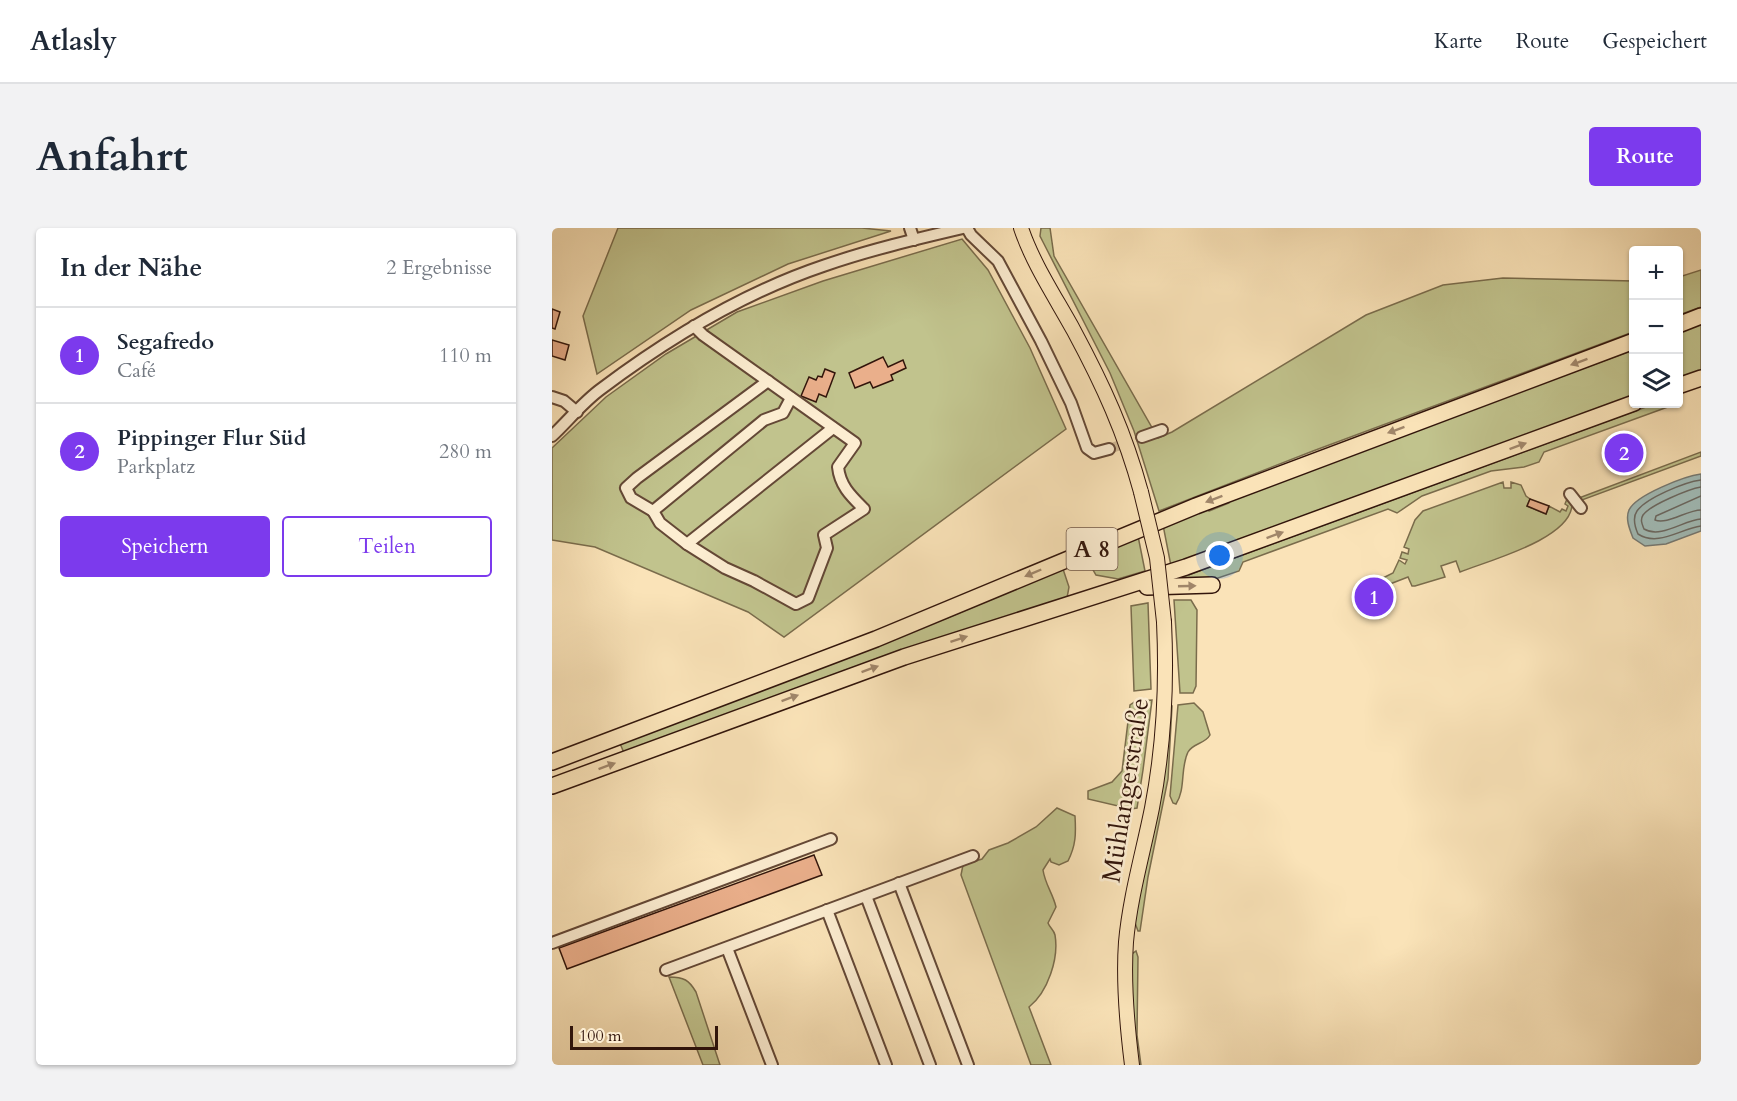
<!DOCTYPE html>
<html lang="de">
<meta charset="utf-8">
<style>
:root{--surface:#fff;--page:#f2f2f3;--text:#1f2937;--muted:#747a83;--line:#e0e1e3;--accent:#7c3aed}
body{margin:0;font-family:Cardo,serif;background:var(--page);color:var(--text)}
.controls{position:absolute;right:18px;top:18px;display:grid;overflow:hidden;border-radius:6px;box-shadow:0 2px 4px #0004}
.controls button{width:54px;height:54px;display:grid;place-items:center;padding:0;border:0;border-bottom:2px solid var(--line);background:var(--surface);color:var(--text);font:30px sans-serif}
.scale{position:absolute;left:18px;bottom:15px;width:148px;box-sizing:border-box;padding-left:6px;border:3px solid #32150b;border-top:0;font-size:16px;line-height:21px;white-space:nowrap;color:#32150b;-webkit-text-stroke:4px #fcedd1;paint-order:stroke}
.you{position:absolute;left:668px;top:328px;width:21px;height:21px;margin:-15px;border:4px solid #fff;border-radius:50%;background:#1a73e8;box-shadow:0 0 0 9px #1a73e833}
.badge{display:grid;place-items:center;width:39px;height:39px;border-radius:50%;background:var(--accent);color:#fff;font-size:20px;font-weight:700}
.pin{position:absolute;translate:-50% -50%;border:3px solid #fff;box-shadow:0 2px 6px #0006}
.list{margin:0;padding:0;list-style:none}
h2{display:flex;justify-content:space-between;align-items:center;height:78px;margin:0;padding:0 24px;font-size:26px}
h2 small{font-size:20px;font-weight:400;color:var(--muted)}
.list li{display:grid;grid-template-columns:39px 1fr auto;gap:18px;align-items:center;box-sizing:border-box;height:96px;padding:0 24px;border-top:2px solid var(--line)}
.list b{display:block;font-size:22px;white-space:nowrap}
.list p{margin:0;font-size:20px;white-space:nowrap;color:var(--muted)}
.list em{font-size:20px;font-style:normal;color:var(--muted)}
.actions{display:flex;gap:12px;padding:18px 24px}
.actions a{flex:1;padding:14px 0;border:2px solid var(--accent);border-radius:6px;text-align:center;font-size:21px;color:var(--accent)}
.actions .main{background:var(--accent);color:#fff}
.icon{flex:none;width:33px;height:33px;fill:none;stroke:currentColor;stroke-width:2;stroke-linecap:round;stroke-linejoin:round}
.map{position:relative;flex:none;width:1149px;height:837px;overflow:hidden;border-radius:6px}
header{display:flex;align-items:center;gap:36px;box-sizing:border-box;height:84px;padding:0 30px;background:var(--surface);border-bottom:2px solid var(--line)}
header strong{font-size:28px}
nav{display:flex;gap:33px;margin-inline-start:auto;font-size:21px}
.intro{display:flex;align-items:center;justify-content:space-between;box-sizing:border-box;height:144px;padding:0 36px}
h1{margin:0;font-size:42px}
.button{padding:15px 27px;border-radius:6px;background:var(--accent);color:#fff;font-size:21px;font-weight:700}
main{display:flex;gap:36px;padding:0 36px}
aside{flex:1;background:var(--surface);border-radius:6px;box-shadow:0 2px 4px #0004}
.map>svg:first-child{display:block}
.green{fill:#c1c38d;stroke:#7a6c4c;stroke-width:1.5}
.water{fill:#a1bcb8;stroke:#757973;stroke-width:1.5}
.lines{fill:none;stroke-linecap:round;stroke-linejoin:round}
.shore{stroke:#6a6862;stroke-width:1.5}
.building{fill:#eaaf8b;stroke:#32150b;stroke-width:1.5}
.minor-tunnel{stroke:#d2ba95;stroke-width:10;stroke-dasharray:10 5;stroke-linecap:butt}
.minor-casing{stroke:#644836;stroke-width:14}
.major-casing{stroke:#32150b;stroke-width:16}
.highway-casing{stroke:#32150b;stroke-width:18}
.minor{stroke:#fcedd1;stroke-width:10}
.major{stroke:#fae3b8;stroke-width:14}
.highway{stroke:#fae3b8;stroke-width:15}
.major-bridge-casing{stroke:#32150b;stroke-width:16;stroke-linecap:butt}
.major-bridge{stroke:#fae3b8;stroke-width:14}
.oneway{fill:#a0866a}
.labels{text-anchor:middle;stroke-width:5;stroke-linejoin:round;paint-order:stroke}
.shield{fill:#fcedd1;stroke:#6f5646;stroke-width:1.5}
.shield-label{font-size:24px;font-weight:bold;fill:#32150b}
.street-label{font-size:26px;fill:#32150b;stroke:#fcedd1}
</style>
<header>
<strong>Atlasly</strong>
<nav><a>Karte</a><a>Route</a><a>Gespeichert</a></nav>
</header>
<div class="intro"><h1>Anfahrt</h1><a class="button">Route</a></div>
<main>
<aside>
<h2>In der Nähe<small>2 Ergebnisse</small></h2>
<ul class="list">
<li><span class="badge">1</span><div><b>Segafredo</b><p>Café</p></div><em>110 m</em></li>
<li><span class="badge">2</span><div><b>Pippinger Flur Süd</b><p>Parkplatz</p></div><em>280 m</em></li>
</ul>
<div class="actions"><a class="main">Speichern</a><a>Teilen</a></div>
</aside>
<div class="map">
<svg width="1149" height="837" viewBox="0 0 1149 837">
<rect width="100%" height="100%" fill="#fae3b8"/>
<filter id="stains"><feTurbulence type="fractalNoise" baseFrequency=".00333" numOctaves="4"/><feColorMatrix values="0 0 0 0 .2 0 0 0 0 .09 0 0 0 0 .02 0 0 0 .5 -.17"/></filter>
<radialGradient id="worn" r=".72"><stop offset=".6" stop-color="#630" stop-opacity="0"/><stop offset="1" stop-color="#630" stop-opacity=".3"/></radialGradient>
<!-- green -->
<g class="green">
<path d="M 66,0 L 310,0 L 339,3 L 236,36 L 139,82 L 45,146 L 31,88 Z"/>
<path d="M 489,0 L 498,0 L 502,28 L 606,210 L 620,204 L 814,87 L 891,57 L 951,50 L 1081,53 L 1081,104 L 761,223 L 607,283 L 582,203 L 558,145 L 491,14 L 488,8 Z"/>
<path d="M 410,11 L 436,42 L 478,120 L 514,201 L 232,409 L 196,384 L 43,319 L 0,312 L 0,220 L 54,169 L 114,126 L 185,84 L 271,53 Z"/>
<path d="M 1149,42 L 1149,79 L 1127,87 L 1127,49 Z"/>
<path d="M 1149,96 L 1149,143 L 1127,151 L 1126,105 Z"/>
<path d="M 1081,122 L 1081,168 C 927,225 773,279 619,338 L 611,297 L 654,279 L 657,283 L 677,275 L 678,271 Z"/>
<path d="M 1102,176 L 1124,176 L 992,224 L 987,234 L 972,239 L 939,243 L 870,268 L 845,285 L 836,281 L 691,334 L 687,343 L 660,352 L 632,353 L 631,349 Z"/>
<path d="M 1149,224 L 1149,228 L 1030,272 L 1027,270 Z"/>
<path d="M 951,254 L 952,260 L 959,260 L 959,254 L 969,257 L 974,268 L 978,271 L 975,278 L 994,286 L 997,278 L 1008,284 L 1010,281 L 1014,283 L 1016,278 L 1013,276 L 1015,271 L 1020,276 C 1020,311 935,333 908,344 L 904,333 L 889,338 L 893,349 L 863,358 L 860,358 L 856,349 L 838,356 L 839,358 L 834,359 L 831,350 L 841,345 L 847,332 L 853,336 L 855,332 L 848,330 L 850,324 L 856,326 L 857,321 L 852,319 L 863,292 L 871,283 Z"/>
<path d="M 586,308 L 593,343 L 566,351 L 544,347 L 540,340 L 541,328 Z"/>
<path d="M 511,341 L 517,359 L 515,370 L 72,525 L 67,513 L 395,390 Z"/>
<path d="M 622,372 L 639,372 L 645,382 L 644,458 L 641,465 L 628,465 Z"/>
<path d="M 596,375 L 599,461 L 582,463 L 579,378 Z"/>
<path d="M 600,472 L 591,542 L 585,580 L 579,581 L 536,571 L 536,563 L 560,554 L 570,543 L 578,477 L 584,473 Z"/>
<path d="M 642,475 L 651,484 L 658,507 C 653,516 641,515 636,524 C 628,540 634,561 624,576 L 621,575 L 618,568 L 626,477 Z"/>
<path d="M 619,478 L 620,478 L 616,551 L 596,649 L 588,703 L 586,703 L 583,695 L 586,670 L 614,532 Z"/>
<path d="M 505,580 L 523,588 C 524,606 524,617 516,633 L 507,637 L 499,634 L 498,631 L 491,642 C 493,656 501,666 504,679 L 496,695 C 498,700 502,702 503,707 C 507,730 496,764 477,779 L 499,837 L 479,837 L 409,647 L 411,637 L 430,631 L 437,622 L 456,615 L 484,599 Z"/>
<path d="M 584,723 L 586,729 L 585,807 L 589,837 L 585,837 L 579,771 L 580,726 Z"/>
<path d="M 117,749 C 132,749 137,752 144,764 L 168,837 L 151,837 Z"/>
</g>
<!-- water -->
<path class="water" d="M 1149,246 L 1149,303 L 1114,316 L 1093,318 L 1081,310 C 1078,302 1073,291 1077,282 C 1084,267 1133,248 1149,246 Z"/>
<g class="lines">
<!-- shore -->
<g class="shore">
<path d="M 1149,252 C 1133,254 1094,270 1085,283 C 1080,290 1083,299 1086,306 C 1106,319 1128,301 1149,298"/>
<path d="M 1149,259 C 1137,261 1098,277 1091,287 C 1088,292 1090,296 1092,301 C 1109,311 1132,292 1149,291"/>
<path d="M 1149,268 L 1104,288 L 1103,292 C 1115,297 1135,282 1149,282"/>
</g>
</g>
<!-- building -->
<g class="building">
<path d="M 0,81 L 8,84 L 3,101 L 0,100 Z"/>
<path d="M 0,112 L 17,117 L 13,132 L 0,128 Z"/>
<path d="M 331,129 L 336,139 L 351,132 L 354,140 L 339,147 L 341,152 L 321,160 L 318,154 L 303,160 L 297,145 Z"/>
<path d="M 273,141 L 283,145 L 274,169 L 267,166 L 264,174 L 249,168 L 257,149 L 264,152 L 266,148 L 270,149 Z"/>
<path d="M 978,271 L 997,278 L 994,286 L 975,278 Z"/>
<path d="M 826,354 L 829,365 L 833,363 L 836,372 L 814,380 L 807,361 Z"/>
<path d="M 262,627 L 270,647 L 15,741 L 7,720 Z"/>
</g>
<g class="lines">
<!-- minor-tunnel -->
<path class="minor-tunnel" d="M 557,221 L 590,209"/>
<defs>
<g id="minor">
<path d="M 358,0 L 362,12"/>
<path d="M 415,0 L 419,7 L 446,33 L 489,113 L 519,175 L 535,220 L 542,225 L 557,221"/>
<path d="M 216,153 L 85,250 L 74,260 L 79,270 L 101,283 L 212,192 L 231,185 L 239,170"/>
<path d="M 0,169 L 12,173 L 25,184"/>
<path d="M 0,208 C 16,193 31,174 49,161 C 117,110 191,65 271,38 C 317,22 364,11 411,0"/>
<path d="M 590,209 L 610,202"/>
<path d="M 1018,266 L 1029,280"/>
<path d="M 101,283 L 108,295 L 135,316 L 281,200"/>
<path d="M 135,316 L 173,340 L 202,353 L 244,376 L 256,370 L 275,320 L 272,307 L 312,281 C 299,268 288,258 286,239 L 303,215 L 151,107 L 142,98"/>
<path d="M 347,655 L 416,837"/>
<path d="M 314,668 L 378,837"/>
<path d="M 275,682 L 334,837"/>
<path d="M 0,715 L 279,611"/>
<path d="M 175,720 L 220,837"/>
<path d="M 114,742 L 421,628"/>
</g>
<g id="major">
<path d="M 469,0 C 481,36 504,70 522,103 C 551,157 573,205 589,264"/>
<path d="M 580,837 C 575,797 571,755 574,714 C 578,669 591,625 600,580 C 612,518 615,457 612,394"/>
</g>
<g id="highway">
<path d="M 1126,97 L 1149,88"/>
<path d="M 1126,158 L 1149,150"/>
<path d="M 595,359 L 660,357"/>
<path d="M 0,534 L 324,411 L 644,278 L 1082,113"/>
<path d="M 0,558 L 352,429 L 634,339 L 1082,175"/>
</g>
</defs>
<!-- minor casing -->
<use href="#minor" class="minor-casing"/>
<!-- major casing -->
<use href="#major" class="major-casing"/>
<!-- highway casing -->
<use href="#highway" class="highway-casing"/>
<!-- minor -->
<use href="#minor" class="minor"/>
<!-- major -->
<use href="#major" class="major"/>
<!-- highway -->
<use href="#highway" class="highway"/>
<defs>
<path id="major-bridge" d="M 589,264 L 605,330 L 612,394"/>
</defs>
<!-- major-bridge casing -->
<use href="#major-bridge" class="major-bridge-casing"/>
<!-- major-bridge -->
<use href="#major-bridge" class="major-bridge"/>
</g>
<!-- one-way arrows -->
<defs><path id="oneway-solid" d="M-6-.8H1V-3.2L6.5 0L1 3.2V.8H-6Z" transform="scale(1.5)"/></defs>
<g class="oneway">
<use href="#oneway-solid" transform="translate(1027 134) rotate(160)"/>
<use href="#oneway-solid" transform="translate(844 202) rotate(160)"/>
<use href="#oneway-solid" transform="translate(966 218) rotate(-20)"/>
<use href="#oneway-solid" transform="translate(662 271) rotate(159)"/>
<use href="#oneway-solid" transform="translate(723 307) rotate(-20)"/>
<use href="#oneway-solid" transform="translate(481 345) rotate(157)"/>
<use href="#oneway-solid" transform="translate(635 358) rotate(-2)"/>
<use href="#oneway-solid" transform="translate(407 411) rotate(-18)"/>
<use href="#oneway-solid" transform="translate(318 441) rotate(-20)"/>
<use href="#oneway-solid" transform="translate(238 470) rotate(-20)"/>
<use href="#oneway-solid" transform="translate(55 538) rotate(-20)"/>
</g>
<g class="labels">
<!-- shield labels -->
<rect class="shield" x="514.5" y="300" width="51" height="42" rx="4.5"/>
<g class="shield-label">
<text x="540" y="329">A 8</text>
</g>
<!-- street labels -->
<g class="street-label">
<text transform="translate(573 562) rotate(-81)" y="9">Mühlangerstraße</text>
</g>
</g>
<rect width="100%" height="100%" filter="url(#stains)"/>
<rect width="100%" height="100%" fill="url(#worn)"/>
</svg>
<div class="controls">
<button>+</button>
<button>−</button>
<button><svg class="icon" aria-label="layers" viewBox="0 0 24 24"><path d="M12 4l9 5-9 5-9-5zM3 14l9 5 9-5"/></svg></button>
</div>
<div class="scale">100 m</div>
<div class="you"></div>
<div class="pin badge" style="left:822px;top:369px">1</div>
<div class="pin badge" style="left:1072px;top:225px">2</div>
</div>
</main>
